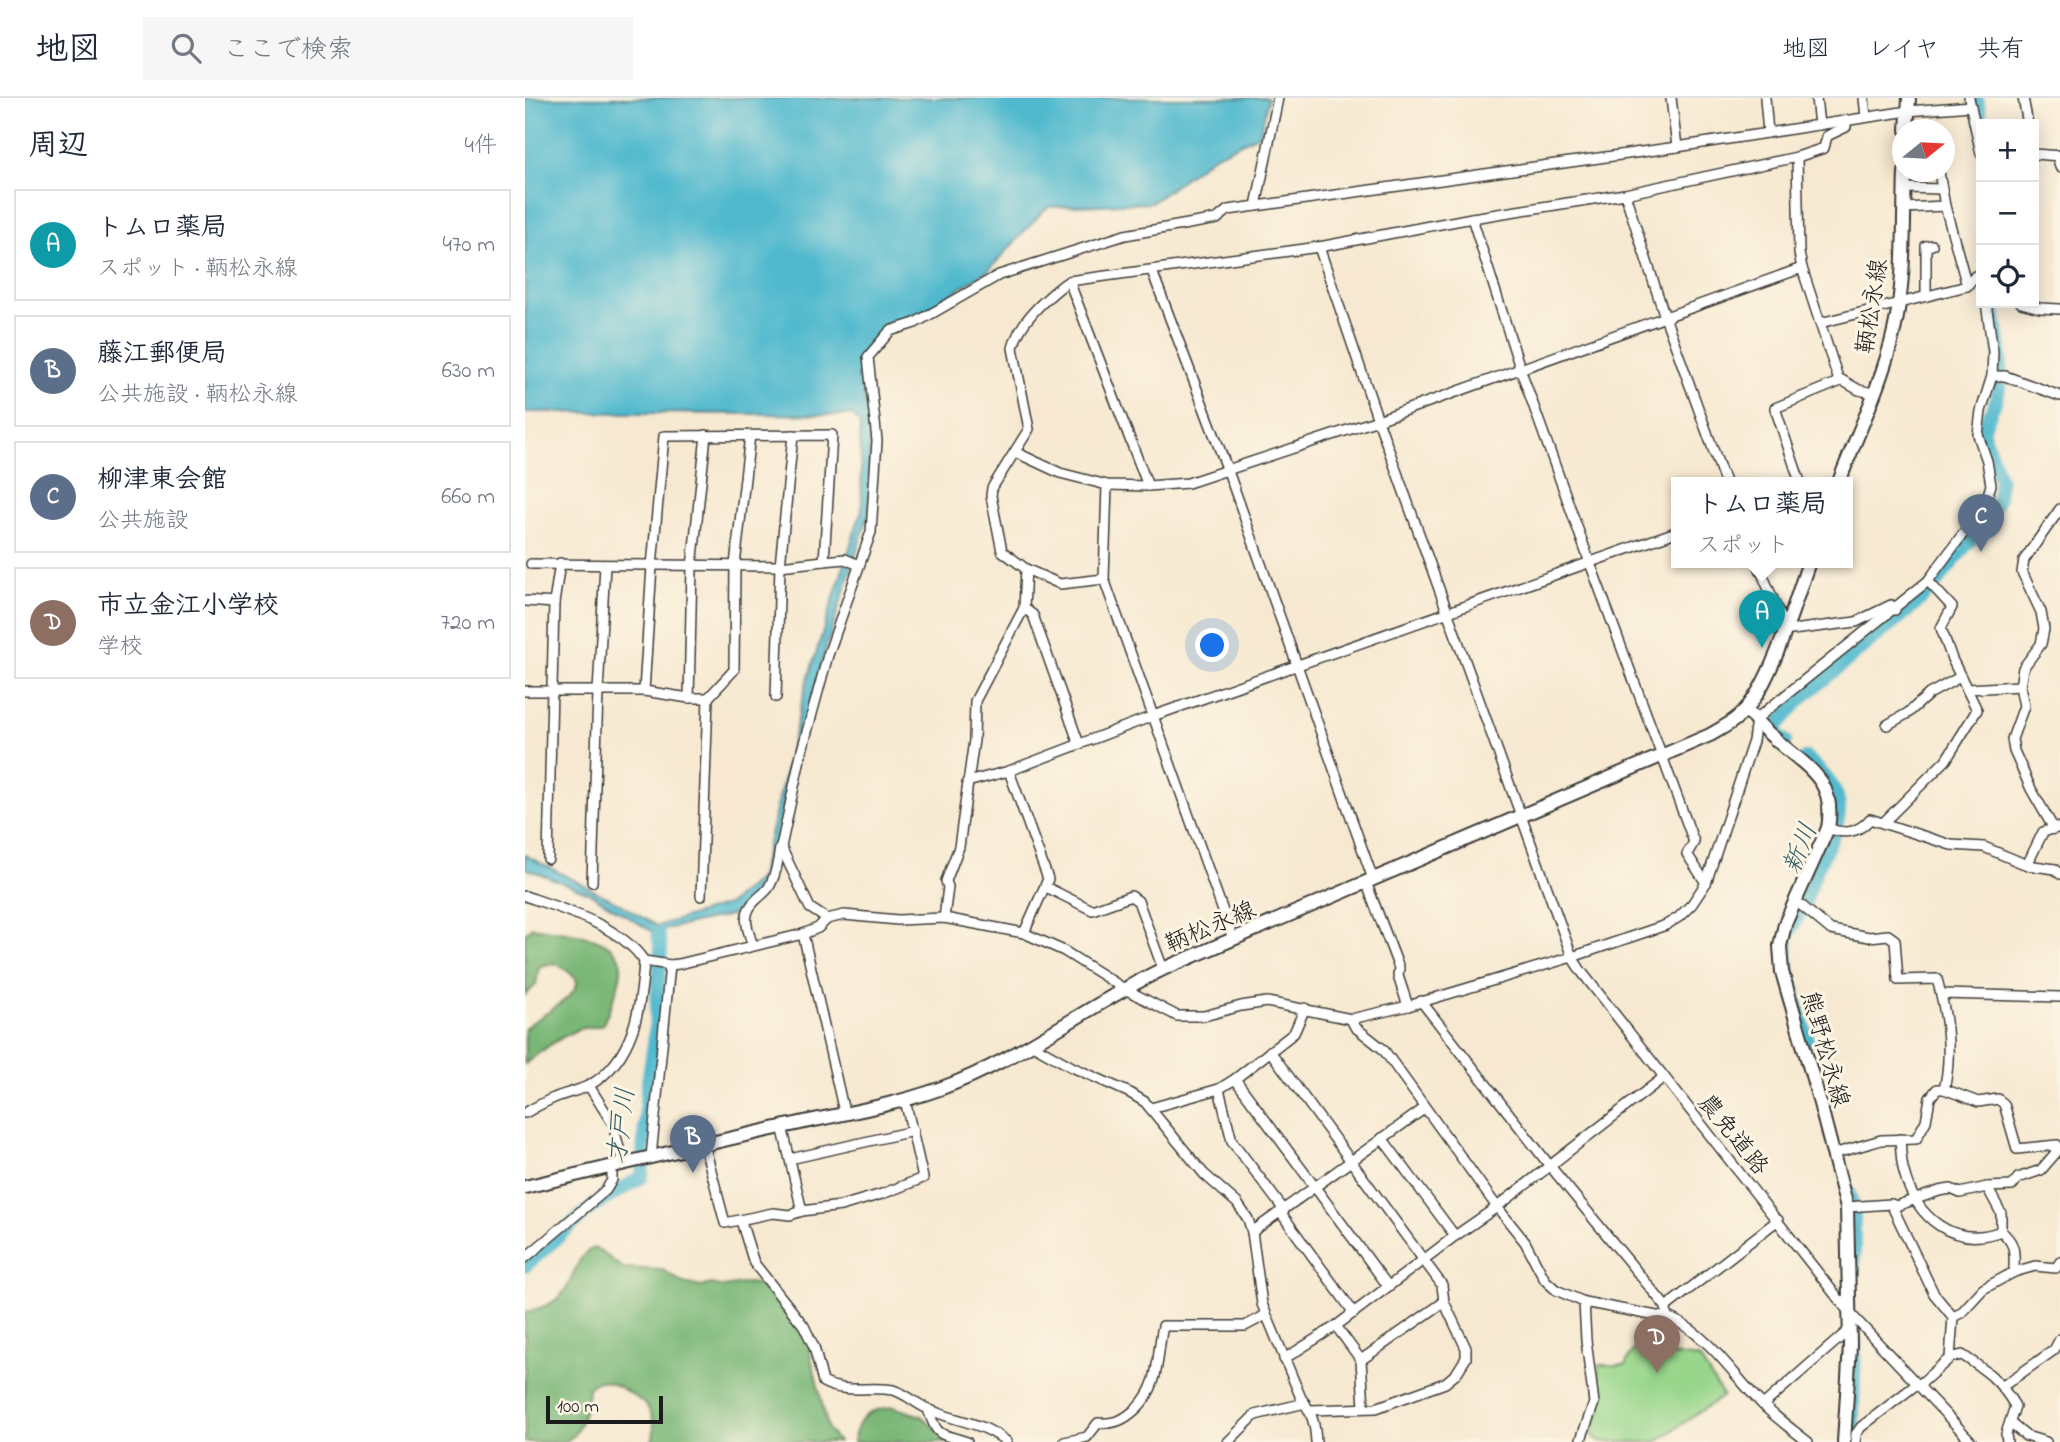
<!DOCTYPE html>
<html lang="ja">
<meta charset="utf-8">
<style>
:root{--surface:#fff;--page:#f6f6f7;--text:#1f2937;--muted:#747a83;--line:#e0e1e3;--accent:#ea580c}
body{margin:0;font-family:"Indie Flower","Klee One",sans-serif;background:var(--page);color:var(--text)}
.controls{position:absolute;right:21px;top:21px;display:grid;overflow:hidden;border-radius:0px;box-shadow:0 4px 18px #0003}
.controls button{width:63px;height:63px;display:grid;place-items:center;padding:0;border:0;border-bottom:2px solid var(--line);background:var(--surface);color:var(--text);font:35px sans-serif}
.compass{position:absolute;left:1367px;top:21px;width:63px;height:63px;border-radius:50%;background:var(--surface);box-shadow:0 4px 18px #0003;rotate:72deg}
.scale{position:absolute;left:21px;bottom:18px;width:117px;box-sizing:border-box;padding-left:7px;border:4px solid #1c1c1c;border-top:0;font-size:19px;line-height:24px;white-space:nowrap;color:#1c1c1c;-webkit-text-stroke:5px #fcf5e5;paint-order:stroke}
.you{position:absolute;left:688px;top:548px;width:24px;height:24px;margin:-18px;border:5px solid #fff;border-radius:50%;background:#1a73e8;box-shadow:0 0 0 10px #1a73e833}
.badge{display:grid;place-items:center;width:46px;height:46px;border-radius:50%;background:var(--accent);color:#fff;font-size:23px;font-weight:700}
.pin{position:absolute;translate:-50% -58px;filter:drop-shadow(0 2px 4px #0008)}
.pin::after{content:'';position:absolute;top:37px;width:24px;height:21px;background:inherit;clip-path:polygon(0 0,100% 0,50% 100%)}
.popup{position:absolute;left:1146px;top:379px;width:182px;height:91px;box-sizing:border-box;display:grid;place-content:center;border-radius:0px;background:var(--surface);filter:drop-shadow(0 2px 5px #0005);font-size:23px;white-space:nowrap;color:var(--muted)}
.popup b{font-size:26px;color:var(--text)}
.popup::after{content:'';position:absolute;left:50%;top:100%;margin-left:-14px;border:14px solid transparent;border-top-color:var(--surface)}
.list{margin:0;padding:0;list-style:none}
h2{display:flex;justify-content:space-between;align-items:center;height:91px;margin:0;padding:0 28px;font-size:30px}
h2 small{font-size:23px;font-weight:400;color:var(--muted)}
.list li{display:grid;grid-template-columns:46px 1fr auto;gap:21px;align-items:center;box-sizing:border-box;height:112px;margin:0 14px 14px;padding:0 14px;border:2px solid var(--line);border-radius:0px}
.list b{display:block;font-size:26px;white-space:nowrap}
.list p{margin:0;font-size:23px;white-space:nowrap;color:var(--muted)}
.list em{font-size:23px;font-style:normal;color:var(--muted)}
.icon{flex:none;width:38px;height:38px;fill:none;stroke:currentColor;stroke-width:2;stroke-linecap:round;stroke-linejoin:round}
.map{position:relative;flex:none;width:1535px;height:1344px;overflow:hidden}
header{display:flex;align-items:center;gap:42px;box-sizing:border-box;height:98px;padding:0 35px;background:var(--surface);border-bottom:2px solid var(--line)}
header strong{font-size:33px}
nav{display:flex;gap:38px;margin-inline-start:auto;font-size:24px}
.search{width:490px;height:63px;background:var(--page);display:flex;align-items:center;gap:18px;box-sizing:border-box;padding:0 24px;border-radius:0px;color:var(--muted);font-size:26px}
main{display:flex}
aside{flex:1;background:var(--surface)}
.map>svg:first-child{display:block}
.green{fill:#98d68b;stroke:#5a7954;stroke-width:2}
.forest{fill:#7ab777;stroke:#4b6a4a;stroke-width:2}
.water{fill:#51b9ce;stroke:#366a75;stroke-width:2}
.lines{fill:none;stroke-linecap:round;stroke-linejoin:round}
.river{stroke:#51b9ce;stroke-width:14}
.minor-casing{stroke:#3d3b37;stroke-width:12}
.major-casing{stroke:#3d3b37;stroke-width:16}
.minor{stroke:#fff;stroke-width:9}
.major{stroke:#fff;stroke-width:12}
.labels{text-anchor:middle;stroke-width:6;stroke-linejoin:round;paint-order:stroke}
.street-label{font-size:24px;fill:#1c1c1c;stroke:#fcf5e5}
.water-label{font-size:26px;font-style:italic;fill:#315b63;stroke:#fcf5e5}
</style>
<header>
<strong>地図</strong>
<div class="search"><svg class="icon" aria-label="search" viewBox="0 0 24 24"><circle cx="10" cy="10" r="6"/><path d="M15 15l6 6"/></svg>ここで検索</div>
<nav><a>地図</a><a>レイヤ</a><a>共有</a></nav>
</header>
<main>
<aside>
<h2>周辺<small>4件</small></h2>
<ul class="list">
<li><span class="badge" style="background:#0f9aa8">A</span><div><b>トムロ薬局</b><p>スポット · 鞆松永線</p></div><em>470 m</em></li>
<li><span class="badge" style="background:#5c6f8a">B</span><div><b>藤江郵便局</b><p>公共施設 · 鞆松永線</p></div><em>630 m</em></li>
<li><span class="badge" style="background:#5c6f8a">C</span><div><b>柳津東会館</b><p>公共施設</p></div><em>660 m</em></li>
<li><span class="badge" style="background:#8d6e63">D</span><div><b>市立金江小学校</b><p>学校</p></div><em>720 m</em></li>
</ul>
</aside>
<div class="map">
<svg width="1535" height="1344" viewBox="0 0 1535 1344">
<rect width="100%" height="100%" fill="#fcf5e5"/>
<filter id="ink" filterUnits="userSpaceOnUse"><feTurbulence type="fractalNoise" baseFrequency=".0143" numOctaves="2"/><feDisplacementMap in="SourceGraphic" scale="14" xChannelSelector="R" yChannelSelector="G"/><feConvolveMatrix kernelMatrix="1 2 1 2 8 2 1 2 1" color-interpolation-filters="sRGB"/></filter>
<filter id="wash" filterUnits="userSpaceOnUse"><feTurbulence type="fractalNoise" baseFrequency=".00686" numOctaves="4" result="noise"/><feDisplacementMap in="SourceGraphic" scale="28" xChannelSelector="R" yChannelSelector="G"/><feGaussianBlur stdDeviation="1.57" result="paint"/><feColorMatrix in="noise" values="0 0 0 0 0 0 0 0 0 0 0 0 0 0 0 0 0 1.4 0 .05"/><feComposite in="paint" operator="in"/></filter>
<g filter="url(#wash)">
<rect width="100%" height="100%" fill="#f7e9d1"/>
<!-- green -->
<path class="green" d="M 1108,1252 L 1174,1260 L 1198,1298 L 1131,1344 L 1075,1344 L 1066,1336 L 1075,1312 L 1074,1267 L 1100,1267 Z"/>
<!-- forest -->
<g class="forest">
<path d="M 7,829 C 35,834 106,835 95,879 C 92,895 84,911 78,926 C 70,931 60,928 51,932 C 33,941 15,953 0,966 L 0,930 C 10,921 56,897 52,883 C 50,879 44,874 40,871 C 31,864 24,865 14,869 L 11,887 L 0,897 L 0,835 Z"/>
<path d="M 70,1150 C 82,1155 87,1165 99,1170 L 138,1172 L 158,1185 L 177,1189 L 186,1186 L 198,1189 L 222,1185 L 234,1186 L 245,1193 L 275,1227 L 284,1250 L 303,1331 L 313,1344 L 127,1344 C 130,1333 130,1322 124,1312 C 119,1302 89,1284 77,1283 C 71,1283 67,1286 63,1290 C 62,1305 56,1338 39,1344 C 29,1344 11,1344 0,1344 L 0,1214 C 15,1211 29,1206 39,1194 C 50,1180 51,1155 70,1150 Z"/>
<path d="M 368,1309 L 396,1318 L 419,1338 L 429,1344 L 328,1344 C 333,1319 342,1312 368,1309 Z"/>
</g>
<!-- water -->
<path class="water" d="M 0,0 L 743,0 L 735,36 L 687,59 L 629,103 L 623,105 L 524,109 L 518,113 L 465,171 L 395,216 L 360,226 L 339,252 L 336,259 L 338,293 L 345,325 L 344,415 L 299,556 L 264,683 L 242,784 L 216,815 L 141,831 L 133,837 L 64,795 L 0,770 L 0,757 L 92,804 L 132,828 L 205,806 C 212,796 226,791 235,779 L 281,587 L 337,411 L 335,332 L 334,324 L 327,317 L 0,314 Z"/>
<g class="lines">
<!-- river -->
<g class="river">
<path d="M 1452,0 L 1457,26"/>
<path d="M 1260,643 L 1248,633 L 1276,600 L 1391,506 L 1412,484 L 1465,417 L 1473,401 L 1475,382 L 1457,332 C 1462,320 1470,308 1473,295 C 1480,266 1472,234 1468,205"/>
<path d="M 1281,660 C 1328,700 1318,719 1293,768 C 1286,782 1283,799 1276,813 C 1272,821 1266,829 1263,837 C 1255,861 1276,917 1283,943"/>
<path d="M 1324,1094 L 1329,1113 L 1329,1171"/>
<path d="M 0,1168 L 67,1109 L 117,1079 L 122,990 L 129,945 L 136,851 L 133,837"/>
<path d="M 1327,1344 L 1330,1244"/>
</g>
</g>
</g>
<g filter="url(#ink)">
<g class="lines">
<defs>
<g id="minor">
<path d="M 1146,0 L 1152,49"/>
<path d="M 1240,0 L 1243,35"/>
<path d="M 1291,0 L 1294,27"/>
<path d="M 1339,0 L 1341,19"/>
<path d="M 1444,0 L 1456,56"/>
<path d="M 1498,0 L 1503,26"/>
<path d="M 1382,31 L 1407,32"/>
<path d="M 1509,56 L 1535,58"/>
<path d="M 1532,57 L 1535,69"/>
<path d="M 1272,59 L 1274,155 L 1277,170 L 1313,280 L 1334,292 L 1348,295"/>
<path d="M 1414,74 L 1420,108 L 1442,188"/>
<path d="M 1379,90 L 1417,91"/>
<path d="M 1100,96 L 1140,219 L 1200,384"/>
<path d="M 731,108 L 753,0"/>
<path d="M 1379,110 L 1420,108"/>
<path d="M 947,120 L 995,270 L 1065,465 L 1169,744 L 1162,756 L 1181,785"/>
<path d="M 794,149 L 853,322 L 1047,859 L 1056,873 L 1323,1213 L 1447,1344"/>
<path d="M 627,173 L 703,373 L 848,781"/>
<path d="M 544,183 L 623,388"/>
<path d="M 1401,198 L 1401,148 L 1407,147"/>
<path d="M 1496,205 L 1515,210 L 1535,211"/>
<path d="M 1295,225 L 1442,188 L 1450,178 L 1456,176"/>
<path d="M 1467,278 L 1480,278 L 1535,298"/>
<path d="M 490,354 L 535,375 L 582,387 L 623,388 L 663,385 L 853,322 L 1277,170"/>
<path d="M 1275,384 L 1250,310 L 1316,283"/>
<path d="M 582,387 L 579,481 L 708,841"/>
<path d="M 1232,464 L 1260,529 L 1267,532 L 1331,524 L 1366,507 L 1370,512"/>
<path d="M 6,466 L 255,468 L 299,463"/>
<path d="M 579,481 L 535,486 L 501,471 L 477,453 L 466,398 L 467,390 L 504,331 L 488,250 C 494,224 518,203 538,187 L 544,183 L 794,149 L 947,120 L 1100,96 L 1272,59 L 1299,50 L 1302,38 L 1321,29 L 1321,23"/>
<path d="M 0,503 L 29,505"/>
<path d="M 499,510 L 508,517 L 554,646"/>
<path d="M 1443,591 L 1495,588"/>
<path d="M 0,593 L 119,593 L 164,600 L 183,600"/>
<path d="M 119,593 L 127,468 L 139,338 L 307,337 L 299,463 L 320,461 L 334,467"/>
<path d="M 251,599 L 255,468 L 268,337"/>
<path d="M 164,600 L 167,469 L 181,337"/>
<path d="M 1362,627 L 1383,615 L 1404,596 L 1435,579"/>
<path d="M 484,673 L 523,781 L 499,835"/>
<path d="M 442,684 L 484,673 L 628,618 L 1151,434"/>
<path d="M 1358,725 L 1421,662 L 1452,612 L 1427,561 L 1416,530 L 1427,509 L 1403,483"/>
<path d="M 1303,730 C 1320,737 1333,735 1345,721 L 1426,747 L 1459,749 L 1502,767 L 1530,771 L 1535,776"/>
<path d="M 1529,731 L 1506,691 L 1489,653 L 1487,641 L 1499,608 L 1495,588 L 1498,570 L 1516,546 L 1519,531 L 1516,514 L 1497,474 L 1499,462 L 1535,411"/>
<path d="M 23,761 L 29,505 L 35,465"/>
<path d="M 1502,767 L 1518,734 L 1535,729"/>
<path d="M 67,784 L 73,594 L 80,467"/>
<path d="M 841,784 L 874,870 L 873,878 L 883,908"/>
<path d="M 521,789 L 567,812 L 606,798 L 613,803 L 638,871"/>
<path d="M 0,798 C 38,811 96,828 119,863 C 116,910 109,961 65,987 C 54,993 40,995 29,1000 C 19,1004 9,1010 0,1015"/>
<path d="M 176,798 L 183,600 L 209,572 L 210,467 L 225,337"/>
<path d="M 1271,803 L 1306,832 L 1344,839 L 1363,837 L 1370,842 L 1373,882 L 1412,881 C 1422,917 1428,955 1419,991 L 1453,1004 L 1473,1001 L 1479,1006 L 1492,1051 L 1532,1047 L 1533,1051"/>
<path d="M 419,820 L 423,789 L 421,783 L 434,749 L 449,642 L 450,603 L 499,510 L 501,471"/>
<path d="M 302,821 L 285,810 L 256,749 L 276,656 L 303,557 L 346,434 L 352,343 L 343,259 L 365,233 L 390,225 L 474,177 L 600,137 L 692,121 L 703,112 L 1152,49 L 1383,13 L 1446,8"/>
<path d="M 278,836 L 319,1014"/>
<path d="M 228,848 C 222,829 215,816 232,801 C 236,797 241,794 244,789 C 251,777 253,763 255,750"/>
<path d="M 119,863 L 145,867 L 154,866 L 278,836 L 293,830 L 302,821 L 319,817 L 373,822 L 419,820 L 499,835 L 539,853 L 598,890 L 652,918 L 679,918 L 716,908 L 742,904 L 826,921 L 883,908 L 1047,859 L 1141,827 L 1154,819 L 1167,806 L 1181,785 L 1228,643 L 1231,621 L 1403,483 L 1460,406 L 1466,387 L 1462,363 L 1453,337 L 1456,313 L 1467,278 L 1468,253 L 1461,205"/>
<path d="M 1416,896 L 1535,899"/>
<path d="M 896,903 L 1025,1068 L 1141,1209 L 1142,1221"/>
<path d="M 826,921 L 830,929 L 858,951 L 972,1109 L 1000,1144 L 1020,1182 L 1031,1192 L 1059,1204 L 1147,1221 C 1184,1237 1209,1278 1237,1306 C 1251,1320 1268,1332 1283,1344"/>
<path d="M 506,946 L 547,969 L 605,995 L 620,1004 L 679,1076 L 712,1105 L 723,1121 L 727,1134 L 737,1206 L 776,1300 C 787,1315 790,1325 791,1344"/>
<path d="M 745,953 L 917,1187 L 919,1204 L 941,1250 L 941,1260 L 931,1276 L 920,1285 L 851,1310 L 785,1312"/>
<path d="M 710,981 L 863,1188"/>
<path d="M 64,988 L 88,1026 L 98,1066"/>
<path d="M 694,991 L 707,1043 L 759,1112"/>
<path d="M 626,1010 L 694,991 L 710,981 L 769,935 L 780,910"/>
<path d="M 257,1028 L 277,1113"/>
<path d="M 857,1040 L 930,1138"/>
<path d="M 1375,1041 C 1376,1052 1376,1064 1379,1074 C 1391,1120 1429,1151 1476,1133"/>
<path d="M 179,1046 L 200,1125 L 248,1115 L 265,1117 L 277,1113 L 316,1108 L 357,1096 L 398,1080 L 380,1002"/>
<path d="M 1308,1056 L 1356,1042 L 1391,1041 L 1401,1023 L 1405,1000 L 1412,991 L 1419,991"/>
<path d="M 126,1059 L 145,867"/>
<path d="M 265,1061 L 388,1033"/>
<path d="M 1462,1089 L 1476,1115 L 1476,1133 C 1492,1147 1489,1155 1489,1174"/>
<path d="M 1366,1106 L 1371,1108 L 1414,1093 L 1426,1091 L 1435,1095 L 1462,1089 L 1487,1088 L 1493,1080 L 1516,1072 L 1535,1050"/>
<path d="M 1322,1109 L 1366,1106 L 1409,1196 L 1428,1219 L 1425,1260 L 1394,1287"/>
<path d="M 756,1115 L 829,1215"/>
<path d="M 216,1123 L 229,1165 L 279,1228 L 289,1249 L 298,1284 C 320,1296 344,1288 368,1292 C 380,1295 390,1305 401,1310 C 429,1324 455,1322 482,1344"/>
<path d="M 727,1134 L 900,1010"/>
<path d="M 0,1160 L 81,1092 L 87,1082 L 87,1069"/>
<path d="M 1141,1209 L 1253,1122"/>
<path d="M 1428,1219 L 1436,1215 L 1458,1191 L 1489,1174 L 1510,1168 L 1531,1170 L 1535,1164"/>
<path d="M 811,1228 L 836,1262 L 839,1309"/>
<path d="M 1425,1260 L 1437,1257 C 1463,1274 1474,1281 1490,1308 L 1481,1336 L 1482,1344"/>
<path d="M 759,1261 L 811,1228 L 930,1138 L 972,1109 L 1139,979"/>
<path d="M 836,1262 L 919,1204"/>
<path d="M 1478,1288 L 1529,1252 L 1535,1241"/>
<path d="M 1238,1307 L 1324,1232"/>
<path d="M 403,1311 C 413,1342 415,1334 442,1344"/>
<path d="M 1485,1325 L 1501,1338 L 1521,1344"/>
<path d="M 539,1344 L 562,1339 L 573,1325 C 591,1326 599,1322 612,1310 C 636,1286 631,1259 638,1228 L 720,1228 L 741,1217"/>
<path d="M 703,1344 L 730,1317 L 780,1305"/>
<path d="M 1055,1344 L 1069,1305 L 1061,1242 L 1059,1204"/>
<path d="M 1331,1344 L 1331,1336 L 1336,1329 L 1392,1286"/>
</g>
<g id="major">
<path d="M 1382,32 L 1384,0"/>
<path d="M 1314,384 C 1333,334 1357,285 1369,233 C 1381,182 1378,126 1380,74"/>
<path d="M 1221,612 C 1230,621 1238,631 1248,639 C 1279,668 1312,680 1303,730 L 1260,826 L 1255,848 L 1257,874 L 1293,998 L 1322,1109 L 1325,1247 L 1319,1344"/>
<path d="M 0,1089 C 81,1070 162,1050 243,1032 C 298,1019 361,1010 414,991 C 493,963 563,907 638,871 L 1185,637 C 1197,630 1211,623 1220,612 C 1247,584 1270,503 1284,464"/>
</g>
</defs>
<!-- minor casing -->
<use href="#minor" class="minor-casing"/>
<!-- major casing -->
<use href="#major" class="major-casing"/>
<!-- minor -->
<use href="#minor" class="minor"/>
<!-- major -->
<use href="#major" class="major"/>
</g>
</g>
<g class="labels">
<!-- street labels -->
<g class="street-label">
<text transform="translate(1346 208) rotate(-81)" y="8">鞆松永線</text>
<text transform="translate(685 828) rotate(-23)" y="8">鞆松永線</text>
<text transform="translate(1301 951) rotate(74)" y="8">熊野松永線</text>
<text transform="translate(1209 1036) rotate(51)" y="8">農免道路</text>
</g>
<!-- water labels -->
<g class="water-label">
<text transform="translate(1274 750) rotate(-68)" y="9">新川</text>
<text transform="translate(95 1028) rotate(-83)" y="9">才戸川</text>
</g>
</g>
</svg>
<div class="controls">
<button>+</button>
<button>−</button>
<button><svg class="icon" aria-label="locate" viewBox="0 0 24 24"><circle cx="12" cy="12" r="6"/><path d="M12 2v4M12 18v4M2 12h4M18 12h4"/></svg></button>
</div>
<svg class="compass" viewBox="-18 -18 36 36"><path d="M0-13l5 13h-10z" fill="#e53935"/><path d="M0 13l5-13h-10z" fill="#747a83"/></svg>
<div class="scale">100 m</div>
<div class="you"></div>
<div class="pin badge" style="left:1237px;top:550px;background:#0f9aa8">A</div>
<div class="popup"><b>トムロ薬局</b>スポット</div>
<div class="pin badge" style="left:168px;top:1075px;background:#5c6f8a">B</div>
<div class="pin badge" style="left:1456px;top:454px;background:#5c6f8a">C</div>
<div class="pin badge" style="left:1132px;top:1275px;background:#8d6e63">D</div>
</div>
</main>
